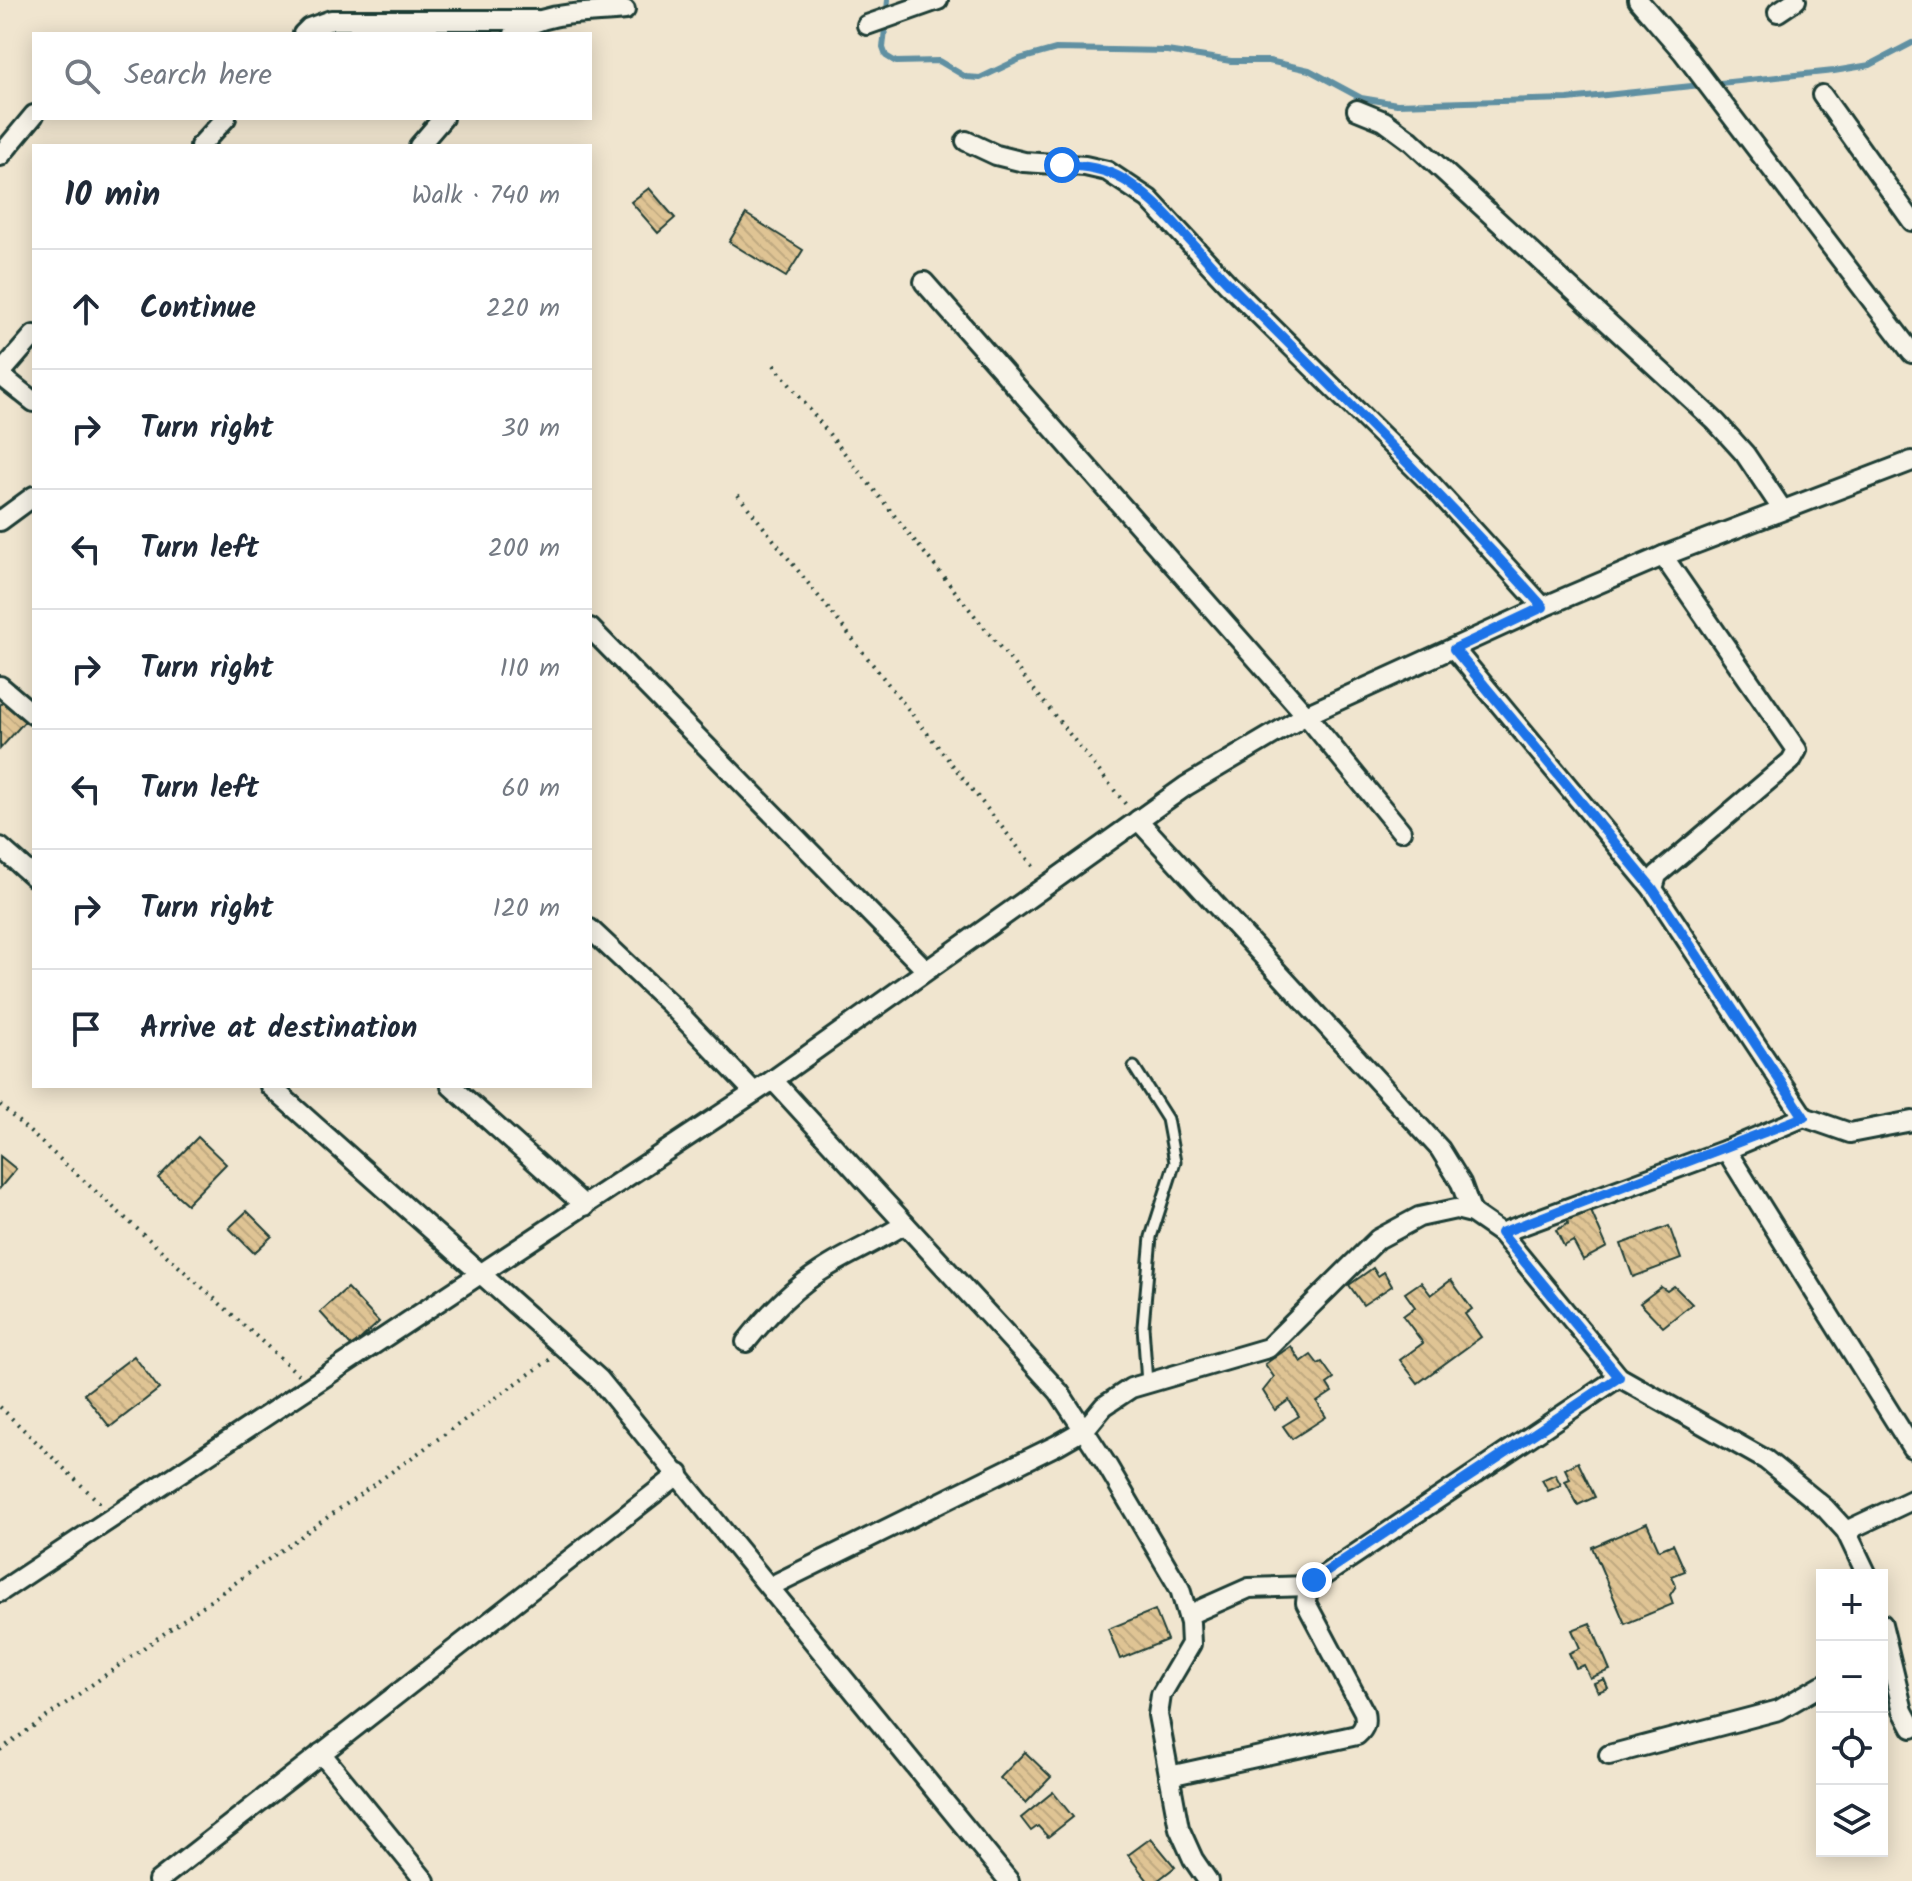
<!DOCTYPE html>
<meta charset="utf-8">
<style>
:root{--surface:#fff;--page:#f6f6f7;--text:#1f2937;--muted:#747a83;--line:#e0e1e3}
body{margin:0;font-family:Kalam,sans-serif;background:var(--page);color:var(--text)}
.controls{position:absolute;right:24px;bottom:24px;display:grid;overflow:hidden;border-radius:0px;box-shadow:0 4px 20px #0003}
.controls button{width:72px;height:72px;display:grid;place-items:center;padding:0;border:0;border-bottom:2px solid var(--line);background:var(--surface);color:var(--text);font:40px sans-serif}
.stop{position:absolute;width:24px;height:24px;margin:-18px;border:6px solid #1a73e8;border-radius:50%;background:#fff}
.stop.end{background:#1a73e8;border-color:#fff;box-shadow:0 2px 8px #0008}
.list{margin:0;padding:0;list-style:none}
h2{display:flex;justify-content:space-between;align-items:center;height:104px;margin:0;padding:0 32px;font-size:34px}
h2 small{font-size:26px;font-weight:400;color:var(--muted)}
.list li{display:grid;grid-template-columns:52px 1fr auto;gap:24px;align-items:center;box-sizing:border-box;height:120px;padding:0 32px;border-top:2px solid var(--line)}
.list b{display:block;font-size:30px;white-space:nowrap}
.list em{font-size:26px;font-style:normal;color:var(--muted)}
.icon{flex:none;width:44px;height:44px;fill:none;stroke:currentColor;stroke-width:2;stroke-linecap:round;stroke-linejoin:round}
.map{position:relative;flex:none;width:1912px;height:1881px;overflow:hidden}
.search{position:absolute;background:var(--surface);box-shadow:0 4px 20px #0003;left:32px;top:32px;width:560px;height:88px;display:flex;align-items:center;gap:20px;box-sizing:border-box;padding:0 28px;border-radius:0px;color:var(--muted);font-size:30px}
.panel{position:absolute;background:var(--surface);box-shadow:0 4px 20px #0003;left:32px;top:144px;width:560px;height:944px;border-radius:0px}
.map>svg:first-child{display:block}
.lines{fill:none;stroke-linecap:round;stroke-linejoin:round}
.stream{stroke:#6190a2;stroke-width:6}
.building{fill:url(#building-back-hatch);stroke:#1f3d34;stroke-width:2}
.service-casing{stroke:#1f3d34;stroke-width:15}
.minor-casing{stroke:#1f3d34;stroke-width:24}
.path{stroke:#1f3d34;stroke-width:4;stroke-dasharray:2 6;stroke-linecap:butt}
.service{stroke:#f7f3e8;stroke-width:9}
.minor{stroke:#f7f3e8;stroke-width:18}
.route{stroke:#1a73e8;stroke-width:10}
</style>
<div class="map">
<svg width="1912" height="1881" viewBox="0 0 1912 1881">
<defs>
<pattern id="building-back-hatch" width="6" height="6" patternUnits="userSpaceOnUse" patternTransform="scale(2)"><rect width="6" height="6" fill="#dfc494"/><path d="M-1 5l2 2M0 0l6 6M5-1l2 2" fill="none" stroke="#bfa980"/></pattern>
</defs>
<rect width="100%" height="100%" fill="#f0e5cf"/>
<filter id="ink" filterUnits="userSpaceOnUse"><feTurbulence type="fractalNoise" baseFrequency=".0125" numOctaves="2"/><feDisplacementMap in="SourceGraphic" scale="16" xChannelSelector="R" yChannelSelector="G"/><feConvolveMatrix kernelMatrix="1 2 1 2 8 2 1 2 1" color-interpolation-filters="sRGB"/></filter>
<g filter="url(#ink)">
<g class="lines">
<!-- stream -->
<path class="stream" d="M 888,0 L 883,48 L 886,56 L 896,62 L 939,61 L 966,77 L 980,78 L 1020,59 L 1056,49 L 1167,51 L 1231,61 L 1269,61 L 1309,70 L 1361,98 L 1397,104 L 1568,99 L 1834,71 L 1870,65 L 1912,43"/>
</g>
<!-- building -->
<g class="building">
<path d="M 649,188 L 675,218 L 658,233 L 631,202 Z"/>
<path d="M 746,214 L 803,250 L 786,277 L 729,242 Z"/>
<path d="M 5,700 L 26,720 L 0,749 L 0,705 Z"/>
<path d="M 198,1137 L 226,1164 L 187,1204 L 158,1178 Z"/>
<path d="M 0,1156 L 16,1169 L 0,1188 Z"/>
<path d="M 1565,1205 L 1590,1209 L 1607,1247 L 1583,1260 L 1573,1241 L 1564,1246 L 1556,1230 L 1568,1224 Z"/>
<path d="M 247,1211 L 272,1236 L 254,1253 L 229,1228 Z"/>
<path d="M 1669,1226 L 1681,1259 L 1633,1277 L 1621,1244 Z"/>
<path d="M 1373,1268 L 1378,1276 L 1384,1272 L 1392,1286 L 1363,1305 L 1349,1285 Z"/>
<path d="M 1451,1280 L 1472,1309 L 1465,1314 L 1481,1337 L 1418,1383 L 1400,1360 L 1423,1343 L 1403,1316 L 1415,1307 L 1405,1293 L 1421,1282 L 1431,1295 Z"/>
<path d="M 1674,1286 L 1692,1304 L 1663,1327 L 1640,1303 L 1661,1287 L 1667,1291 Z"/>
<path d="M 347,1288 L 379,1322 L 352,1347 L 320,1312 Z"/>
<path d="M 1291,1346 L 1301,1362 L 1311,1355 L 1318,1364 L 1322,1362 L 1334,1379 L 1327,1384 L 1332,1392 L 1317,1402 L 1326,1417 L 1292,1439 L 1283,1426 L 1299,1416 L 1289,1400 L 1275,1410 L 1263,1391 L 1274,1377 L 1265,1364 Z"/>
<path d="M 134,1356 L 159,1389 L 110,1427 L 84,1394 Z"/>
<path d="M 1578,1462 L 1595,1497 L 1578,1505 L 1565,1481 L 1570,1479 L 1565,1469 Z"/>
<path d="M 1555,1474 L 1561,1485 L 1548,1491 L 1542,1480 Z"/>
<path d="M 1647,1523 L 1659,1550 L 1673,1544 L 1685,1571 L 1672,1576 L 1676,1586 L 1670,1595 L 1673,1604 L 1625,1624 L 1592,1547 Z"/>
<path d="M 1155,1610 L 1167,1640 L 1120,1659 L 1108,1629 Z"/>
<path d="M 1590,1623 L 1610,1670 L 1590,1678 L 1584,1665 L 1576,1668 L 1569,1653 L 1580,1648 L 1572,1630 Z"/>
<path d="M 1604,1679 L 1608,1688 L 1598,1692 L 1594,1683 Z"/>
<path d="M 1025,1752 L 1051,1777 L 1026,1803 L 1000,1778 Z"/>
<path d="M 1053,1792 L 1073,1817 L 1048,1837 L 1038,1826 L 1031,1831 L 1021,1818 Z"/>
<path d="M 1151,1838 L 1175,1867 L 1157,1881 L 1148,1881 L 1128,1855 Z"/>
</g>
<g class="lines">
<defs>
<path id="service" d="M 1134,1067 L 1167,1119 L 1175,1162 L 1151,1237 L 1143,1326 L 1147,1383"/>
<g id="minor">
<path d="M 1638,0 L 1683,52 L 1912,353"/>
<path d="M 1778,12 L 1796,0"/>
<path d="M 867,25 L 938,0"/>
<path d="M 303,34 L 309,28 L 331,20 L 537,20"/>
<path d="M 514,34 C 545,10 588,14 625,10"/>
<path d="M 1822,95 L 1912,221"/>
<path d="M 1357,110 L 1384,121 L 1411,141 L 1716,422 L 1745,454 L 1782,509"/>
<path d="M 966,141 L 996,155 L 1024,162 L 1085,166 L 1107,171 L 1149,199 L 1228,284 L 1432,485 L 1543,607"/>
<path d="M 200,146 L 226,118"/>
<path d="M 419,146 L 443,118"/>
<path d="M 0,156 L 34,115"/>
<path d="M 924,282 L 1306,715 L 1401,831"/>
<path d="M 0,374 L 34,335"/>
<path d="M 0,375 L 34,402"/>
<path d="M 0,521 L 34,496"/>
<path d="M 1663,556 L 1797,750 L 1791,761 L 1657,875 L 1653,889 L 1804,1117"/>
<path d="M 590,628 L 926,970"/>
<path d="M 1454,649 L 1653,889"/>
<path d="M 0,686 L 34,715"/>
<path d="M 1138,820 L 1440,1149 L 1461,1183 L 1472,1213"/>
<path d="M 0,847 L 34,877"/>
<path d="M 590,929 L 670,1004 L 753,1091"/>
<path d="M 773,1080 L 1059,1392 L 1108,1467 L 1180,1589 L 1190,1623 L 1191,1644 L 1161,1695 L 1158,1715 L 1179,1828 L 1193,1859 L 1208,1881"/>
<path d="M 270,1086 L 599,1379 L 1009,1881"/>
<path d="M 451,1086 L 585,1206"/>
<path d="M 1726,1150 L 1912,1448"/>
<path d="M 1501,1233 L 1726,1150 L 1804,1117 L 1850,1133 L 1912,1121"/>
<path d="M 746,1342 C 770,1312 795,1286 829,1266 C 854,1251 880,1240 905,1224"/>
<path d="M 1846,1531 L 1912,1500"/>
<path d="M 771,1586 L 1057,1445 L 1085,1429 L 1104,1406 L 1131,1388 L 1268,1348 L 1378,1239 L 1419,1217 L 1456,1209 L 1472,1213 L 1501,1233 L 1619,1377 L 1766,1460 L 1825,1508 L 1846,1531 L 1867,1575"/>
<path d="M 0,1592 L 773,1080 L 1186,786 L 1306,715 L 1543,607 L 1663,556 L 1912,461"/>
<path d="M 1188,1615 L 1249,1588 L 1308,1586"/>
<path d="M 1882,1624 L 1903,1711 L 1912,1728"/>
<path d="M 321,1753 L 425,1881"/>
<path d="M 1609,1755 L 1779,1710 L 1822,1685"/>
<path d="M 1169,1776 L 1357,1735 C 1365,1728 1366,1723 1364,1712 L 1306,1603 L 1308,1586 L 1619,1377"/>
<path d="M 158,1881 L 679,1474"/>
</g>
</defs>
<!-- service casing -->
<use href="#service" class="service-casing"/>
<!-- minor casing -->
<use href="#minor" class="minor-casing"/>
<!-- path -->
<g class="path">
<path d="M 774,365 L 1127,806"/>
<path d="M 738,495 L 1036,870"/>
<path d="M 0,1105 L 299,1375"/>
<path d="M 0,1407 L 101,1504"/>
<path d="M 0,1750 L 552,1358"/>
</g>
<!-- service -->
<use href="#service" class="service"/>
<!-- minor -->
<use href="#minor" class="minor"/>
</g>
</g>
<g class="lines" filter="url(#ink)">
<!-- route -->
<path class="route" d="M 1062,165 C 1085,166 1105,168 1126,181 C 1169,209 1197,253 1233,288 C 1339,393 1444,497 1543,607 L 1454,649 L 1653,889 L 1804,1117 L 1501,1233 L 1619,1377 L 1314,1580"/>
</g>
</svg>
<div class="controls">
<button>+</button>
<button>−</button>
<button><svg class="icon" aria-label="locate" viewBox="0 0 24 24"><circle cx="12" cy="12" r="6"/><path d="M12 2v4M12 18v4M2 12h4M18 12h4"/></svg></button>
<button><svg class="icon" aria-label="layers" viewBox="0 0 24 24"><path d="M12 4l9 5-9 5-9-5zM3 14l9 5 9-5"/></svg></button>
</div>
<div class="stop" style="left:1062px;top:165px"></div>
<div class="stop end" style="left:1314px;top:1580px"></div>
<div class="search"><svg class="icon" aria-label="search" viewBox="0 0 24 24"><circle cx="10" cy="10" r="6"/><path d="M15 15l6 6"/></svg>Search here</div>
<section class="panel">
<h2>10 min<small>Walk · 740 m</small></h2>
<ul class="list">
<li><svg class="icon" aria-label="ahead" viewBox="0 0 24 24"><path d="M12 20V5M6 11l6-6 6 6"/></svg><div><b>Continue</b></div><em>220 m</em></li>
<li><svg class="icon" aria-label="right" viewBox="0 0 24 24"><path d="M7 20v-9h11M14 6l5 5-5 5"/></svg><div><b>Turn right</b></div><em>30 m</em></li>
<li><svg class="icon" aria-label="left" viewBox="0 0 24 24"><path d="M17 20v-9H6M10 6l-5 5 5 5"/></svg><div><b>Turn left</b></div><em>200 m</em></li>
<li><svg class="icon" aria-label="right" viewBox="0 0 24 24"><path d="M7 20v-9h11M14 6l5 5-5 5"/></svg><div><b>Turn right</b></div><em>110 m</em></li>
<li><svg class="icon" aria-label="left" viewBox="0 0 24 24"><path d="M17 20v-9H6M10 6l-5 5 5 5"/></svg><div><b>Turn left</b></div><em>60 m</em></li>
<li><svg class="icon" aria-label="right" viewBox="0 0 24 24"><path d="M7 20v-9h11M14 6l5 5-5 5"/></svg><div><b>Turn right</b></div><em>120 m</em></li>
<li><svg class="icon" aria-label="arrive" viewBox="0 0 24 24"><path d="M6 21V4h12l-3 4 3 4H6"/></svg><div><b>Arrive at destination</b></div></li>
</ul>
</section>
</div>
